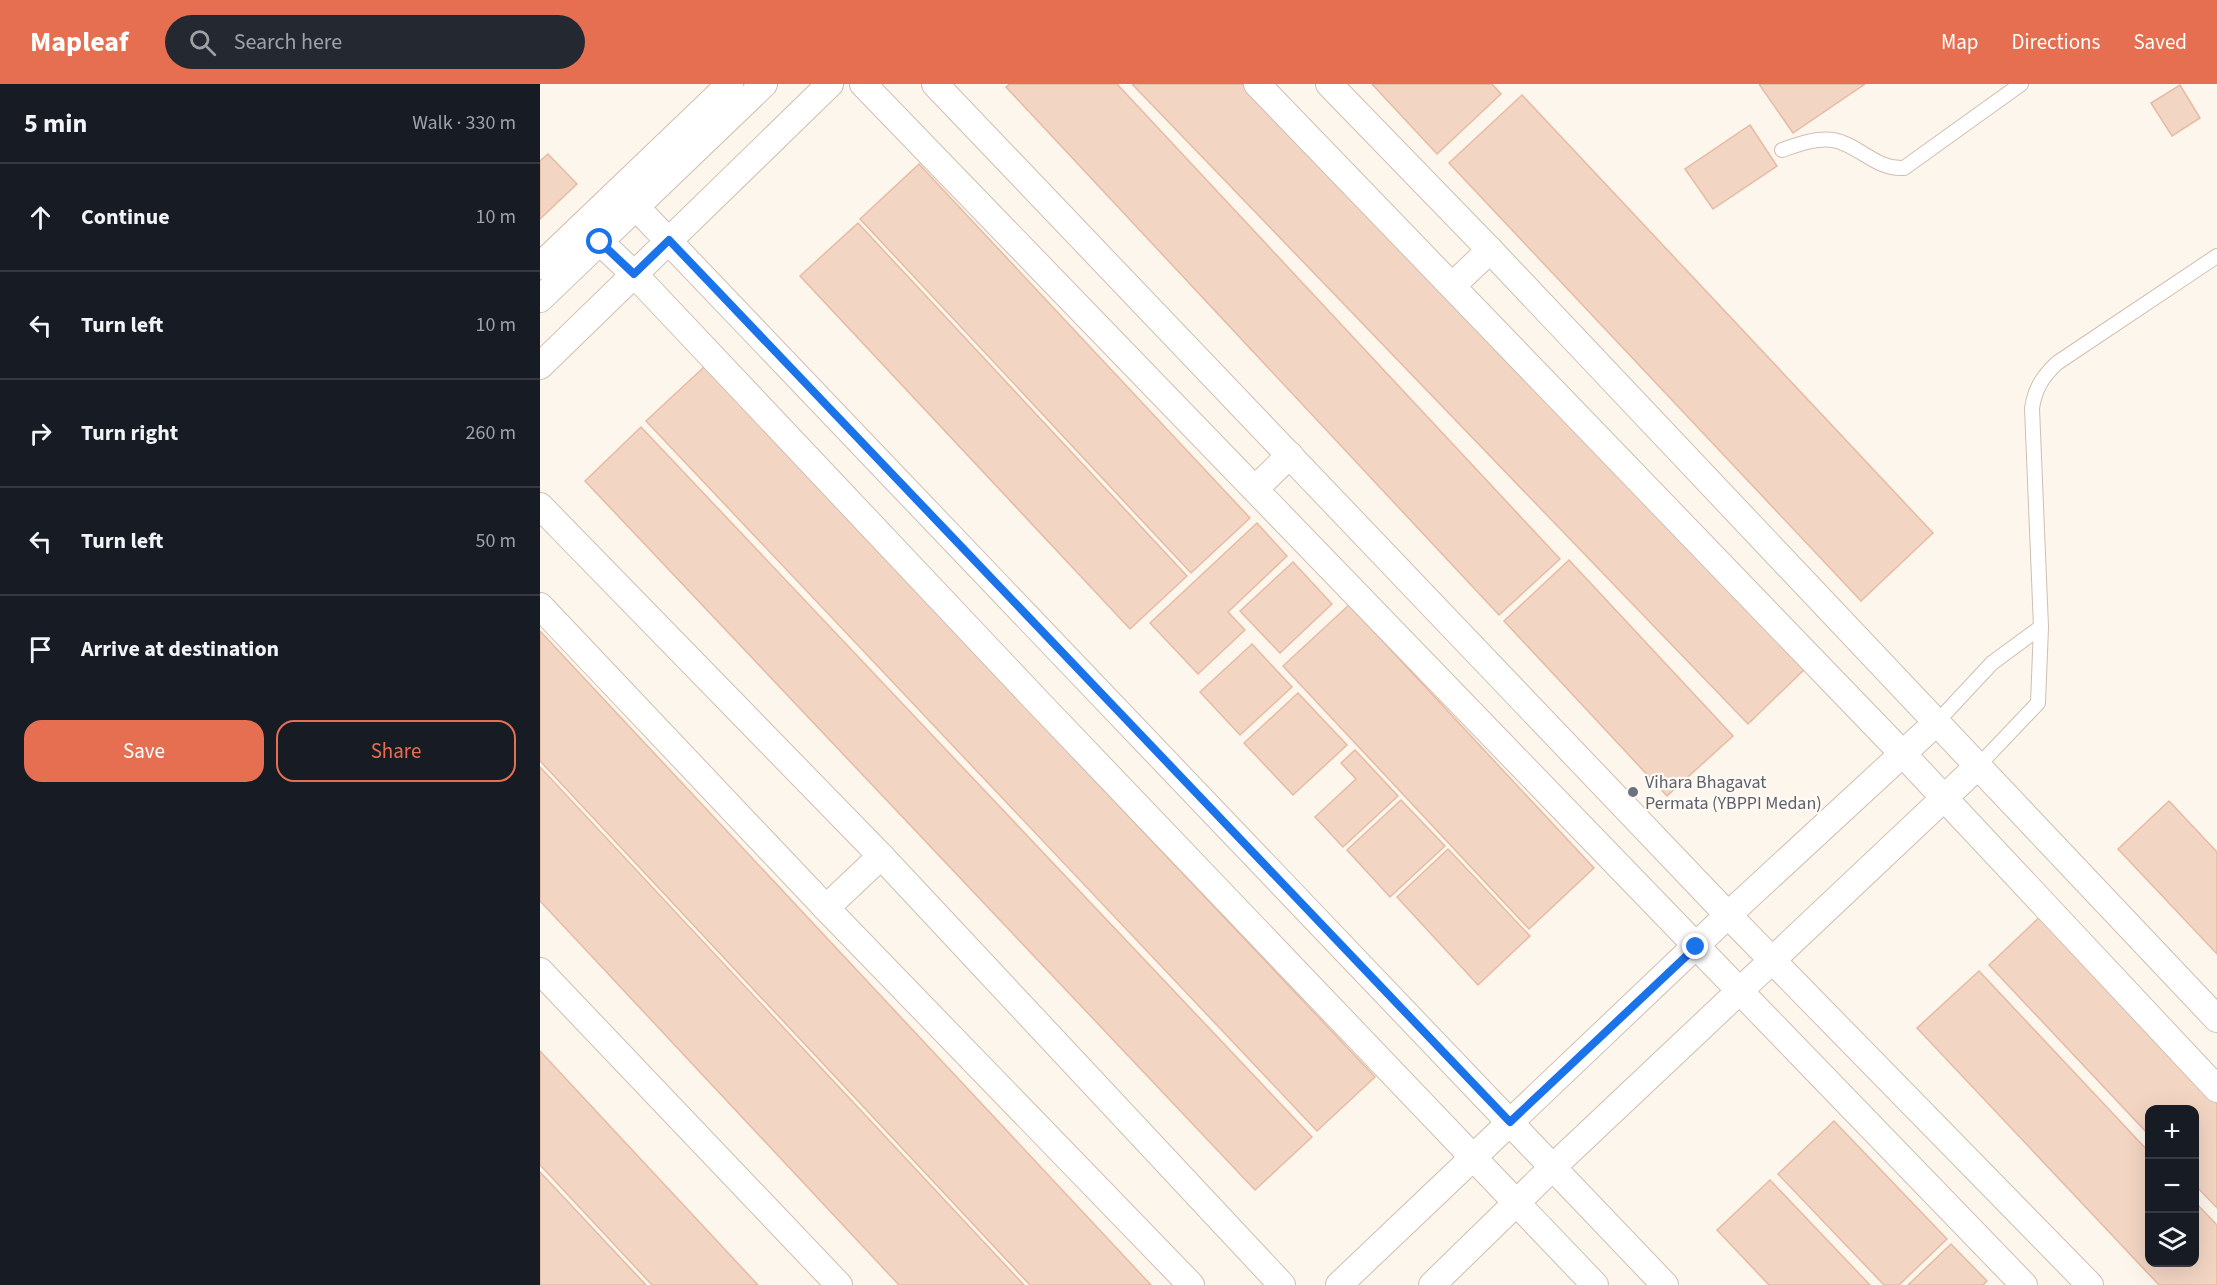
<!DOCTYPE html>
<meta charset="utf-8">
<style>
:root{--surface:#171b24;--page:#242831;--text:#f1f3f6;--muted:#9ea1a6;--line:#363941;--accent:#e76f51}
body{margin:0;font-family:"Source Sans 3",sans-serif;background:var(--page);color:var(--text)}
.controls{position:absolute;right:18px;bottom:18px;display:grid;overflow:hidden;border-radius:12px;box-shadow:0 6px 24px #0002}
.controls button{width:54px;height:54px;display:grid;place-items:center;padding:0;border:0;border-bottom:2px solid var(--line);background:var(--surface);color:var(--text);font:30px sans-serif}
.stop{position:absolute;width:18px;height:18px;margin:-14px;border:4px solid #1a73e8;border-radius:50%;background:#fff}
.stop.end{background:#1a73e8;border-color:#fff;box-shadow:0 2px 6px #0008}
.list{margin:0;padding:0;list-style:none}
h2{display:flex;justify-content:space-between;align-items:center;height:78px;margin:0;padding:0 24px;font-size:26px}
h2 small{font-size:20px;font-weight:400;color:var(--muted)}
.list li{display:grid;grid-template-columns:39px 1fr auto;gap:18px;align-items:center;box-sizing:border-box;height:108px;padding:0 24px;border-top:2px solid var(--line)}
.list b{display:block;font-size:22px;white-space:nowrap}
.list em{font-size:20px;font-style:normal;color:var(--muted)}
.actions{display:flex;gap:12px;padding:18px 24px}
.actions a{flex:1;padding:14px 0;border:2px solid var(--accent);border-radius:18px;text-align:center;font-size:21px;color:var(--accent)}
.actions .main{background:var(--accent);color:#fff}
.icon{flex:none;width:33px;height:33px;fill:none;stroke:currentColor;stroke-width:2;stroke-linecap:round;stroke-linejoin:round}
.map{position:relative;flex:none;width:1677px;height:1201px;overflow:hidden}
header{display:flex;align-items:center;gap:36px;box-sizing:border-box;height:84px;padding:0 30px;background:var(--accent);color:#fff}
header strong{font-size:28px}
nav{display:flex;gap:33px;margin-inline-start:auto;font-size:21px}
.search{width:420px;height:54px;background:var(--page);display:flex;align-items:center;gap:15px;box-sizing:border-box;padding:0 21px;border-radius:33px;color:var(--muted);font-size:22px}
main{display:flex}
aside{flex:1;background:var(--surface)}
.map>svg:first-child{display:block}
.building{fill:#f3d5c3;stroke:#e6bba3;stroke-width:1.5}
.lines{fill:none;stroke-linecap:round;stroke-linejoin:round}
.service-casing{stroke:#d1beb0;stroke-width:16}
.minor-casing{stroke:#d1beb0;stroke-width:28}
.service{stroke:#fff;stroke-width:14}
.minor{stroke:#fff;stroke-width:26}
.route{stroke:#1a73e8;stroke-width:8}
.worship-dot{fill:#6b7280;stroke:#fffaf3;stroke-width:2}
.labels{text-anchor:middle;stroke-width:4.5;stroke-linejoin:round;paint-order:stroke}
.worship-label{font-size:18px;fill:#5b616d;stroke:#fffaf3;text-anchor:start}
</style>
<header>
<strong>Mapleaf</strong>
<div class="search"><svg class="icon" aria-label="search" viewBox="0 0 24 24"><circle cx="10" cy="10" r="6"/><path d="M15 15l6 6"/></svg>Search here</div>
<nav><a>Map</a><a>Directions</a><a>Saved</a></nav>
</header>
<main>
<aside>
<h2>5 min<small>Walk · 330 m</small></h2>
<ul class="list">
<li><svg class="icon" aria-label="ahead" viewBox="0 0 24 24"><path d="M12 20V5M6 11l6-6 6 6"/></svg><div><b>Continue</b></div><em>10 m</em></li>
<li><svg class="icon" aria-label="left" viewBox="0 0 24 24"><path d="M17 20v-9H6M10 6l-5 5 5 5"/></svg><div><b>Turn left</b></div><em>10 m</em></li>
<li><svg class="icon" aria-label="right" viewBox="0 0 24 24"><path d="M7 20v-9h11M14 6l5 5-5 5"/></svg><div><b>Turn right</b></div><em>260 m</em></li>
<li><svg class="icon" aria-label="left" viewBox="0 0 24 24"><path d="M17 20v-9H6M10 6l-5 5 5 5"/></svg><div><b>Turn left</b></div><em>50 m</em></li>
<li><svg class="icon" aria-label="arrive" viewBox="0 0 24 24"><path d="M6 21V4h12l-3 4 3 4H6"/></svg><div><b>Arrive at destination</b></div></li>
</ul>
<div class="actions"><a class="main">Save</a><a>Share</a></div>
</aside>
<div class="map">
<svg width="1677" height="1201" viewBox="0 0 1677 1201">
<rect width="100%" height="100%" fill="#fdf6ec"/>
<!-- building -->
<g class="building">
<path d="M 470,0 L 577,0 L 1020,475 L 959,531 L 466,3 Z"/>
<path d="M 592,0 L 708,0 L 1268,582 L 1208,640 Z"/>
<path d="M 832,0 L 952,0 L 961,10 L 897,70 Z"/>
<path d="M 1219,0 L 1325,0 L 1253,49 Z"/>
<path d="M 1640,1 L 1660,34 L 1632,52 L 1611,19 Z"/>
<path d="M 982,11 L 1393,449 L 1321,517 L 909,79 Z"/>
<path d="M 1210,41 L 1237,82 L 1173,125 L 1145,85 Z"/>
<path d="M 8,70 L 37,100 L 0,135 L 0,77 Z"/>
<path d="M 379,80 L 710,434 L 651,489 L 320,135 Z"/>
<path d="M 318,139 L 647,492 L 590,545 L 260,192 Z"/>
<path d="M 164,283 L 835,993 L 777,1047 L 106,337 Z"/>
<path d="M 101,343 L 772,1053 L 715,1106 L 45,397 Z"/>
<path d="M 717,439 L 747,472 L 688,528 L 705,546 L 658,590 L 610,539 Z"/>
<path d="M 1029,476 L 1193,652 L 1127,712 L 964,537 Z"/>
<path d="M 753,478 L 792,520 L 740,569 L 700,527 Z"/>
<path d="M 809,521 L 1054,784 L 989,845 L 743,582 Z"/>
<path d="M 0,547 L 611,1201 L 490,1201 L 0,677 Z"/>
<path d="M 712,560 L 752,603 L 700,651 L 660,608 Z"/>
<path d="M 758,609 L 807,661 L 753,711 L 704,659 Z"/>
<path d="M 815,666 L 858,712 L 803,763 L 775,733 L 816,695 L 801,679 Z"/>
<path d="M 0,683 L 484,1201 L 359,1201 L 0,817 Z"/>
<path d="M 861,716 L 905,762 L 850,813 L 807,766 Z"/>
<path d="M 1629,717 L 1677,768 L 1677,870 L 1578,765 Z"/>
<path d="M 908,765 L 990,852 L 938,901 L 857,813 Z"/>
<path d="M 1505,828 L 1677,1012 L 1677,1124 L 1654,1100 L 1654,1026 L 1610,1026 L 1610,1052 L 1449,881 Z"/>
<path d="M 1439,887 L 1610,1069 L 1610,1178 L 1654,1178 L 1654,1117 L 1677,1141 L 1677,1201 L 1619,1201 L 1377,944 Z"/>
<path d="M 0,967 L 218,1201 L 112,1201 L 0,1081 Z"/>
<path d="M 1294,1037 L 1407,1155 L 1359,1201 L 1344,1201 L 1238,1090 Z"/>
<path d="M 0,1088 L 106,1201 L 0,1201 Z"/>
<path d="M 1230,1096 L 1330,1201 L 1229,1201 L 1177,1146 Z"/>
<path d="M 1411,1160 L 1447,1197 L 1443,1201 L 1368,1201 Z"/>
</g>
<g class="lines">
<defs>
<g id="service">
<path d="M 1242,66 C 1259,60 1275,54 1293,56 C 1318,60 1336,86 1364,84 L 1481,0"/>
<path d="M 1397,638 L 1452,579 L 1501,543"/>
<path d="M 1438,682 L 1498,619 L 1501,543 L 1492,324 C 1495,305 1502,293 1517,279 L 1677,172"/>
</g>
<g id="minor">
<path d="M 323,0 L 1484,1201"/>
<path d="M 395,0 L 1188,831 L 1550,1201"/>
<path d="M 717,0 L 1363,670 L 1677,1005"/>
<path d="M 789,0 L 950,166 L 1677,935"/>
<path d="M 96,123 L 1125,1201"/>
<path d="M 60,158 L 94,190 L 498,618 L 1055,1201"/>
<path d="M 0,182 L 190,0"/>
<path d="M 912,202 L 950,166"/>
<path d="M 0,215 L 224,0"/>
<path d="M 0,282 L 290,0"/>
<path d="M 715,405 L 750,371"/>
<path d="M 0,422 L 341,772 L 742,1201"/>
<path d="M 0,522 L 286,824 L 651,1201"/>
<path d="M 286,824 L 341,772"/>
<path d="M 0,887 L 299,1201"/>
<path d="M 799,1201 L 1188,831 L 1397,638"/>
<path d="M 892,1201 L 1013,1083 L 1438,682"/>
</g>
</defs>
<!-- service casing -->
<use href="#service" class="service-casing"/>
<!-- minor casing -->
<use href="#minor" class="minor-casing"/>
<!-- service -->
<use href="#service" class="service"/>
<!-- minor -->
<use href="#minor" class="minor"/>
</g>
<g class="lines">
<!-- route -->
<path class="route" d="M 60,158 L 94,190 L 129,156 L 970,1038 L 1156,863"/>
</g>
<!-- markers -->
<circle class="worship-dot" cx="1093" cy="708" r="6"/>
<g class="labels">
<!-- worship labels -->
<g class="worship-label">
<text x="1105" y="704">Vihara Bhagavat<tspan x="1105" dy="21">Permata (YBPPI Medan)</tspan></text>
</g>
</g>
</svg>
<div class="controls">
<button>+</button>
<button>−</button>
<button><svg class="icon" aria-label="layers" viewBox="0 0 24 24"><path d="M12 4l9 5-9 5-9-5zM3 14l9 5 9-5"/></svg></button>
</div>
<div class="stop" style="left:60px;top:158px"></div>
<div class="stop end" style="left:1156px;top:863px"></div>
</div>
</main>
